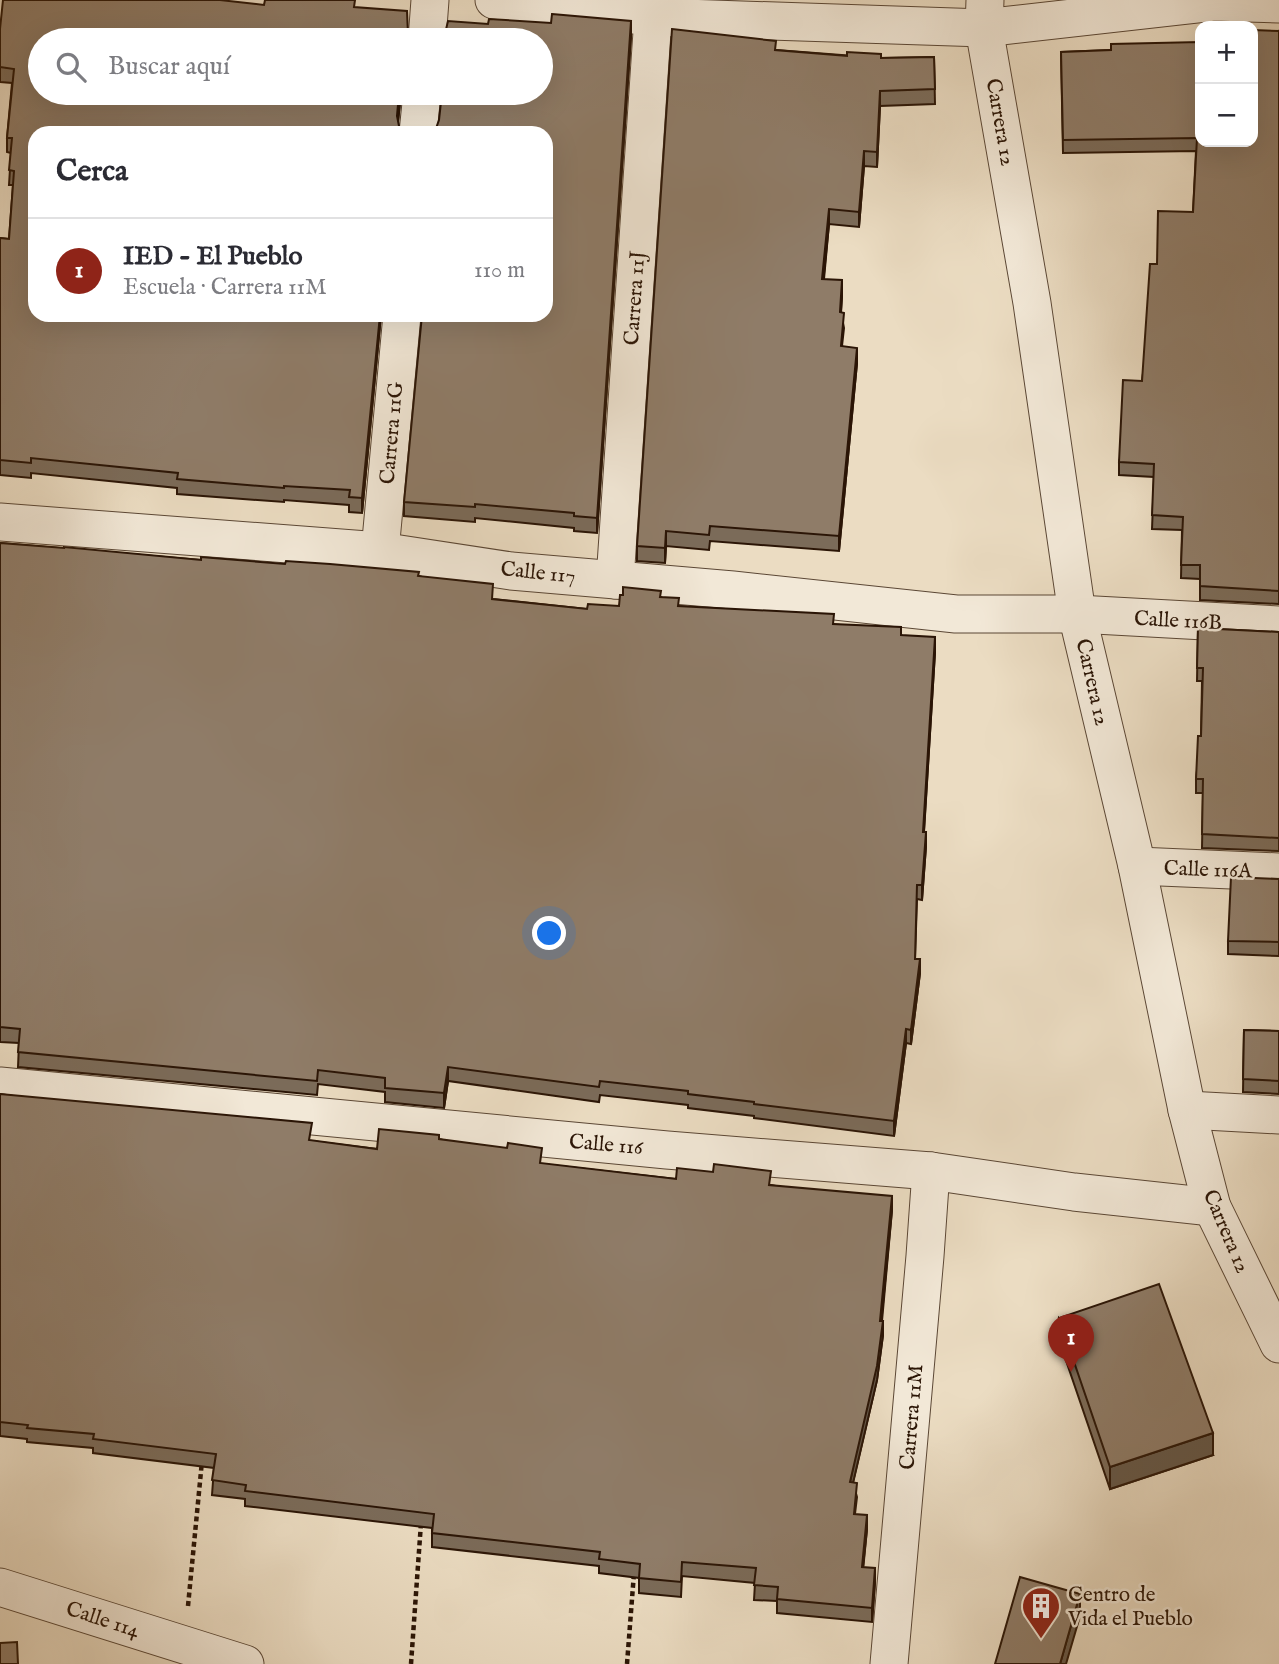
<!DOCTYPE html>
<html lang="es">
<meta charset="utf-8">
<style>
:root{--surface:#fff;--page:#f7f7f7;--text:#2b2b33;--muted:#7c7c81;--line:#e1e1e2;--accent:#8f2418}
body{margin:0;font-family:"IM FELL English",serif;background:var(--page);color:var(--text)}
.controls{position:absolute;right:21px;top:21px;display:grid;overflow:hidden;border-radius:14px;box-shadow:0 7px 28px #0002}
.controls button{width:63px;height:63px;display:grid;place-items:center;padding:0;border:0;border-bottom:2px solid var(--line);background:var(--surface);color:var(--text);font:35px sans-serif}
.you{position:absolute;left:550px;top:934px;width:24px;height:24px;margin:-18px;border:5px solid #fff;border-radius:50%;background:#1a73e8;box-shadow:0 0 0 10px #1a73e833}
.badge{display:grid;place-items:center;width:46px;height:46px;border-radius:50%;background:var(--accent);color:#fff;font-size:23px;font-weight:700}
.pin{position:absolute;translate:-50% -58px;filter:drop-shadow(0 2px 4px #0008)}
.pin::after{content:'';position:absolute;top:37px;width:24px;height:21px;background:inherit;clip-path:polygon(0 0,100% 0,50% 100%)}
.list{margin:0;padding:0;list-style:none}
h2{display:flex;justify-content:space-between;align-items:center;height:91px;margin:0;padding:0 28px;font-size:30px}
h2 small{font-size:23px;font-weight:400;color:var(--muted)}
.list li{display:grid;grid-template-columns:46px 1fr auto;gap:21px;align-items:center;box-sizing:border-box;height:105px;padding:0 28px;border-top:2px solid var(--line)}
.list b{display:block;font-size:26px;white-space:nowrap}
.list p{margin:0;font-size:23px;white-space:nowrap;color:var(--muted)}
.list em{font-size:23px;font-style:normal;color:var(--muted)}
.icon{flex:none;width:38px;height:38px;fill:none;stroke:currentColor;stroke-width:2;stroke-linecap:round;stroke-linejoin:round}
.map{position:relative;flex:none;width:1279px;height:1664px;overflow:hidden}
.search{position:absolute;background:var(--surface);box-shadow:0 7px 28px #0002;left:28px;top:28px;width:525px;height:77px;display:flex;align-items:center;gap:18px;box-sizing:border-box;padding:0 24px;border-radius:38px;color:var(--muted);font-size:26px}
.panel{position:absolute;background:var(--surface);box-shadow:0 7px 28px #0002;left:28px;top:126px;width:525px;height:196px;border-radius:21px}
.map>svg:first-child{display:block}
.lines{fill:none;stroke-linecap:round;stroke-linejoin:round}
.street-casing{stroke:#5b4735;stroke-width:39}
.path{stroke:#2b1506;stroke-width:4.5;stroke-dasharray:5 3.5;stroke-linecap:butt}
.street{stroke:#f2e8d7;stroke-width:37}
.wall{fill:#7b6b59;stroke:#2b1506;stroke-width:2}
.shaded-wall{fill:#645749;stroke:#2b1506;stroke-width:2}
.building{fill:#8f7c68;stroke:#2b1506;stroke-width:2}
.labels{text-anchor:middle;stroke-width:5;stroke-linejoin:round;paint-order:stroke}
.street-label{font-size:21px;fill:#2b1506;stroke:#f2e8d7}
.poi-label{font-size:21px;fill:#2b1506;stroke:#f2e8d7;text-anchor:start}
</style>
<div class="map">
<svg width="1279" height="1664" viewBox="0 0 1279 1664">
<rect width="100%" height="100%" fill="#ebdcc2"/>
<filter id="stains"><feTurbulence type="fractalNoise" baseFrequency=".00286" numOctaves="4"/><feColorMatrix values="0 0 0 0 .2 0 0 0 0 .09 0 0 0 0 .02 0 0 0 .5 -.17"/></filter>
<radialGradient id="worn" r=".72"><stop offset=".6" stop-color="#630" stop-opacity="0"/><stop offset="1" stop-color="#630" stop-opacity=".3"/></radialGradient>
<g class="lines">
<defs>
<g id="street">
<path d="M 494,0 L 653,17 L 984,28 L 1214,2 L 1279,4"/>
<path d="M 985,0 L 984,28 L 1032,303 L 1077,614 L 1137,866 L 1187,1110 L 1212,1207 L 1279,1344"/>
<path d="M 427,40 L 430,0"/>
<path d="M 418,133 L 422,93"/>
<path d="M 0,522 L 380,551 L 511,571 L 733,590 L 956,614 L 1077,614 L 1279,625"/>
<path d="M 380,551 L 402,315"/>
<path d="M 615,580 L 653,17"/>
<path d="M 1137,866 L 1279,872"/>
<path d="M 0,1086 L 667,1150 L 931,1171 L 1074,1192 L 1212,1207"/>
<path d="M 1187,1110 L 1279,1115"/>
<path d="M 0,1587 L 245,1664"/>
<path d="M 889,1664 L 925,1256 L 931,1171"/>
</g>
</defs>
<!-- street casing -->
<use href="#street" class="street-casing"/>
<!-- path -->
<g class="path">
<path d="M 188,1606 L 202,1461"/>
<path d="M 411,1664 L 421,1523"/>
<path d="M 627,1664 L 634,1573"/>
</g>
<!-- street -->
<use href="#street" class="street"/>
</g>
<!-- wall -->
<g class="wall">
<path d="M 355,0 L 40,93 L 401,93 L 398,122 L 35,315 L 381,315 L 362,513 L 349,512 L 349,505 L 284,500 L 284,502 L 177,494 L 177,488 L 31,473 L 31,478 L 0,475 L 0,238 L 9,239 L 13,185 L 9,185 L 11,153 L 7,152 L 7,138 L 12,83 L 0,82 L 0,29 L 264,5 Z"/>
<path d="M 1279,31 L 1279,604 L 1200,600 L 1200,579 L 1181,578 L 1182,530 L 1152,529 L 1154,477 L 1119,475 L 1119,462 L 1142,381 L 1157,264 L 1193,212 L 1196,151 L 1063,153 L 1061,52 L 1111,50 L 1200,142 Z"/>
<path d="M 631,36 L 597,533 L 574,531 L 574,528 L 475,518 L 475,522 L 404,516 L 404,502 Z"/>
<path d="M 776,50 L 881,58 L 934,57 L 935,104 L 880,106 L 877,167 L 864,166 L 859,227 L 829,224 L 824,279 L 842,296 L 841,312 L 844,328 L 842,346 L 857,363 L 839,551 L 710,541 L 709,550 L 666,546 L 665,563 L 637,561 L 637,546 Z"/>
<path d="M 0,543 L 201,560 L 419,576 L 493,599 L 587,609 L 619,606 L 661,597 L 679,606 L 834,624 L 901,635 L 935,652 L 924,832 L 926,846 L 922,900 L 917,899 L 915,959 L 920,973 L 911,1044 L 906,1043 L 894,1136 L 754,1118 L 754,1116 L 688,1108 L 688,1105 L 600,1095 L 599,1102 L 448,1081 L 444,1108 L 385,1102 L 385,1092 L 318,1084 L 317,1095 L 18,1067 L 19,1043 L 0,1042 Z"/>
<path d="M 1198,628 L 1279,632 L 1279,851 L 1202,848 L 1203,793 L 1196,793 L 1196,779 L 1201,736 L 1202,681 L 1197,681 Z"/>
<path d="M 1279,879 L 1279,956 L 1228,954 L 1228,941 Z"/>
<path d="M 1244,1030 L 1279,1031 L 1279,1094 L 1243,1092 Z"/>
<path d="M 0,1094 L 311,1141 L 377,1149 L 439,1139 L 542,1164 L 676,1179 L 771,1185 L 892,1210 L 882,1321 L 883,1335 L 877,1380 L 853,1482 L 857,1497 L 855,1514 L 867,1529 L 863,1567 L 875,1582 L 872,1622 L 777,1613 L 777,1601 L 754,1600 L 755,1583 L 682,1576 L 681,1597 L 639,1593 L 639,1578 L 599,1573 L 599,1566 L 432,1547 L 432,1528 L 245,1506 L 245,1499 L 212,1495 L 214,1468 L 93,1453 L 93,1448 L 27,1442 L 27,1439 L 0,1436 Z"/>
<path d="M 1059,1318 L 1213,1455 L 1110,1489 L 1059,1340 Z"/>
</g>
<!-- shaded-wall -->
<g class="shaded-wall">
<path d="M 631,21 L 631,36 L 597,533 L 597,518 Z"/>
<path d="M 880,91 L 880,106 L 877,167 L 877,152 Z"/>
<path d="M 399,93 L 401,93 L 397,131 L 397,116 Z"/>
<path d="M 864,151 L 864,166 L 859,227 L 859,212 Z"/>
<path d="M 829,209 L 829,224 L 822,294 L 822,279 Z"/>
<path d="M 842,280 L 842,296 L 840,327 L 840,312 Z"/>
<path d="M 380,315 L 381,315 L 362,513 L 362,498 Z"/>
<path d="M 857,348 L 857,363 L 839,551 L 839,536 Z"/>
<path d="M 666,531 L 666,546 L 665,563 L 665,548 Z"/>
<path d="M 935,637 L 935,652 L 923,846 L 923,832 Z"/>
<path d="M 926,832 L 926,846 L 922,900 L 922,885 Z"/>
<path d="M 920,959 L 920,973 L 911,1044 L 911,1030 Z"/>
<path d="M 906,1029 L 906,1043 L 894,1136 L 894,1121 Z"/>
<path d="M 448,1067 L 448,1081 L 444,1108 L 444,1093 Z"/>
<path d="M 892,1196 L 892,1210 L 880,1335 L 880,1321 Z"/>
<path d="M 883,1321 L 883,1335 L 877,1380 L 850,1496 L 850,1482 Z"/>
<path d="M 1213,1433 L 1213,1455 L 1110,1489 L 1110,1467 Z"/>
<path d="M 867,1515 L 867,1529 L 862,1581 L 862,1567 Z"/>
<path d="M 875,1568 L 875,1582 L 872,1622 L 872,1608 Z"/>
<path d="M 1080,1594 L 1080,1616 L 1066,1664 L 1060,1664 Z"/>
</g>
<!-- building -->
<g class="building">
<path d="M 3,0 L 220,0 L 264,5 L 265,0 L 355,0 L 354,7 L 407,11 L 408,35 L 413,40 L 40,40 L 40,93 L 399,93 L 397,116 L 399,126 L 404,133 L 35,133 L 35,315 L 380,315 L 362,498 L 349,497 L 350,490 L 284,486 L 284,488 L 177,479 L 178,473 L 31,458 L 31,463 L 0,460 L 0,238 L 9,239 L 14,171 L 9,170 L 12,138 L 7,138 L 14,69 L 0,67 L 0,29 Z"/>
<path d="M 552,14 L 631,21 L 597,518 L 574,516 L 574,513 L 475,504 L 475,507 L 404,502 L 422,315 L 546,315 L 546,133 L 432,133 L 435,131 L 439,120 L 442,93 L 541,93 L 541,40 L 441,40 L 444,38 L 448,21 L 488,24 L 489,19 L 551,23 Z"/>
<path d="M 672,29 L 776,41 L 775,50 L 847,56 L 847,52 L 881,54 L 881,58 L 934,57 L 935,89 L 880,91 L 877,152 L 864,151 L 859,212 L 829,209 L 822,279 L 842,280 L 840,312 L 844,313 L 841,346 L 857,348 L 839,536 L 710,526 L 709,535 L 666,531 L 665,548 L 637,546 Z"/>
<path d="M 1253,30 L 1279,31 L 1279,591 L 1200,586 L 1200,565 L 1181,565 L 1183,517 L 1152,515 L 1154,464 L 1119,462 L 1123,380 L 1142,381 L 1150,264 L 1157,264 L 1158,211 L 1193,212 L 1197,138 L 1063,140 L 1061,52 L 1111,50 L 1111,44 L 1200,42 L 1200,142 L 1253,142 Z"/>
<path d="M 0,543 L 64,548 L 64,547 L 201,560 L 201,557 L 285,564 L 286,561 L 330,564 L 419,572 L 418,576 L 493,584 L 492,599 L 587,609 L 588,604 L 619,606 L 620,595 L 623,595 L 623,587 L 661,591 L 660,597 L 679,598 L 678,606 L 834,614 L 833,624 L 901,627 L 901,635 L 935,637 L 923,832 L 926,832 L 922,885 L 917,885 L 915,959 L 920,959 L 911,1030 L 906,1029 L 894,1121 L 754,1104 L 754,1102 L 688,1094 L 688,1091 L 600,1081 L 599,1087 L 448,1067 L 444,1093 L 385,1088 L 385,1078 L 318,1070 L 317,1081 L 18,1052 L 20,1029 L 0,1027 Z"/>
<path d="M 1198,628 L 1279,632 L 1279,838 L 1202,834 L 1203,779 L 1196,779 L 1198,736 L 1201,736 L 1203,668 L 1197,668 Z"/>
<path d="M 1231,877 L 1279,879 L 1279,942 L 1228,941 Z"/>
<path d="M 1244,1030 L 1279,1031 L 1279,1081 L 1243,1079 Z"/>
<path d="M 0,1094 L 312,1123 L 309,1140 L 377,1149 L 379,1129 L 439,1135 L 439,1139 L 507,1148 L 508,1143 L 542,1148 L 540,1163 L 676,1179 L 677,1168 L 713,1172 L 714,1164 L 771,1171 L 769,1185 L 892,1196 L 880,1321 L 883,1321 L 877,1366 L 850,1482 L 857,1483 L 854,1514 L 867,1515 L 862,1567 L 875,1568 L 872,1608 L 777,1599 L 778,1587 L 754,1585 L 756,1568 L 682,1562 L 681,1582 L 639,1578 L 640,1564 L 599,1559 L 600,1552 L 432,1533 L 434,1514 L 245,1491 L 246,1485 L 212,1480 L 216,1454 L 93,1439 L 94,1434 L 27,1428 L 28,1425 L 0,1422 Z"/>
<path d="M 1159,1284 L 1213,1433 L 1110,1467 L 1059,1318 Z"/>
<path d="M 1020,1577 L 1080,1594 L 1060,1664 L 995,1664 Z"/>
<path d="M 17,1642 L 18,1664 L 0,1664 L 0,1643 Z"/>
</g>
<!-- icons -->
<defs>
<symbol id="building-pin" viewBox="-11 -11 22 30"><path d="M0 17L-7.5 6A9.5 9.5 0 1 1 7.5 6Z" fill="#8f2418" stroke="#f2e8d7"/><path d="M-4-6H4V6H1V3H-1V6H-4ZM-2.5-4.3h1.7v1.8h-1.7ZM.8-4.3h1.7v1.8H.8ZM-2.5-1h1.7V.8h-1.7ZM.8-1h1.7V.8H.8Z" fill="#fff"/></symbol>
</defs>
<g fill-rule="evenodd">
<use href="#building-pin" x="1019" y="1584" width="44" height="60"/>
</g>
<g class="labels">
<!-- street labels -->
<g class="street-label">
<text transform="translate(1001 122) rotate(80)" y="7">Carrera 12</text>
<text transform="translate(634 298) rotate(-86)" y="7">Carrera 11J</text>
<text transform="translate(391 433) rotate(-85)" y="7">Carrera 11G</text>
<text transform="translate(538 572) rotate(6)" y="7">Calle 117</text>
<text transform="translate(1178 620) rotate(3)" y="7">Calle 116B</text>
<text transform="translate(1093 682) rotate(77)" y="7">Carrera 12</text>
<text transform="translate(1208 869) rotate(2)" y="7">Calle 116A</text>
<text transform="translate(606 1144) rotate(5)" y="7">Calle 116</text>
<text transform="translate(1227 1231) rotate(67)" y="7">Carrera 12</text>
<text transform="translate(911 1417) rotate(-85)" y="7">Carrera 11M</text>
<text transform="translate(103 1619) rotate(18)" y="7">Calle 114</text>
</g>
<!-- poi labels -->
<g class="poi-label">
<text x="1068" y="1601">Centro de<tspan x="1068" dy="24">Vida el Pueblo</tspan></text>
</g>
</g>
<rect width="100%" height="100%" filter="url(#stains)"/>
<rect width="100%" height="100%" fill="url(#worn)"/>
</svg>
<div class="controls">
<button>+</button>
<button>−</button>
</div>
<div class="you"></div>
<div class="pin badge" style="left:1071px;top:1372px">1</div>
<div class="search"><svg class="icon" aria-label="search" viewBox="0 0 24 24"><circle cx="10" cy="10" r="6"/><path d="M15 15l6 6"/></svg>Buscar aquí</div>
<section class="panel">
<h2>Cerca<small></small></h2>
<ul class="list">
<li><span class="badge">1</span><div><b>IED - El Pueblo</b><p>Escuela · Carrera 11M</p></div><em>110 m</em></li>
</ul>
</section>
</div>
